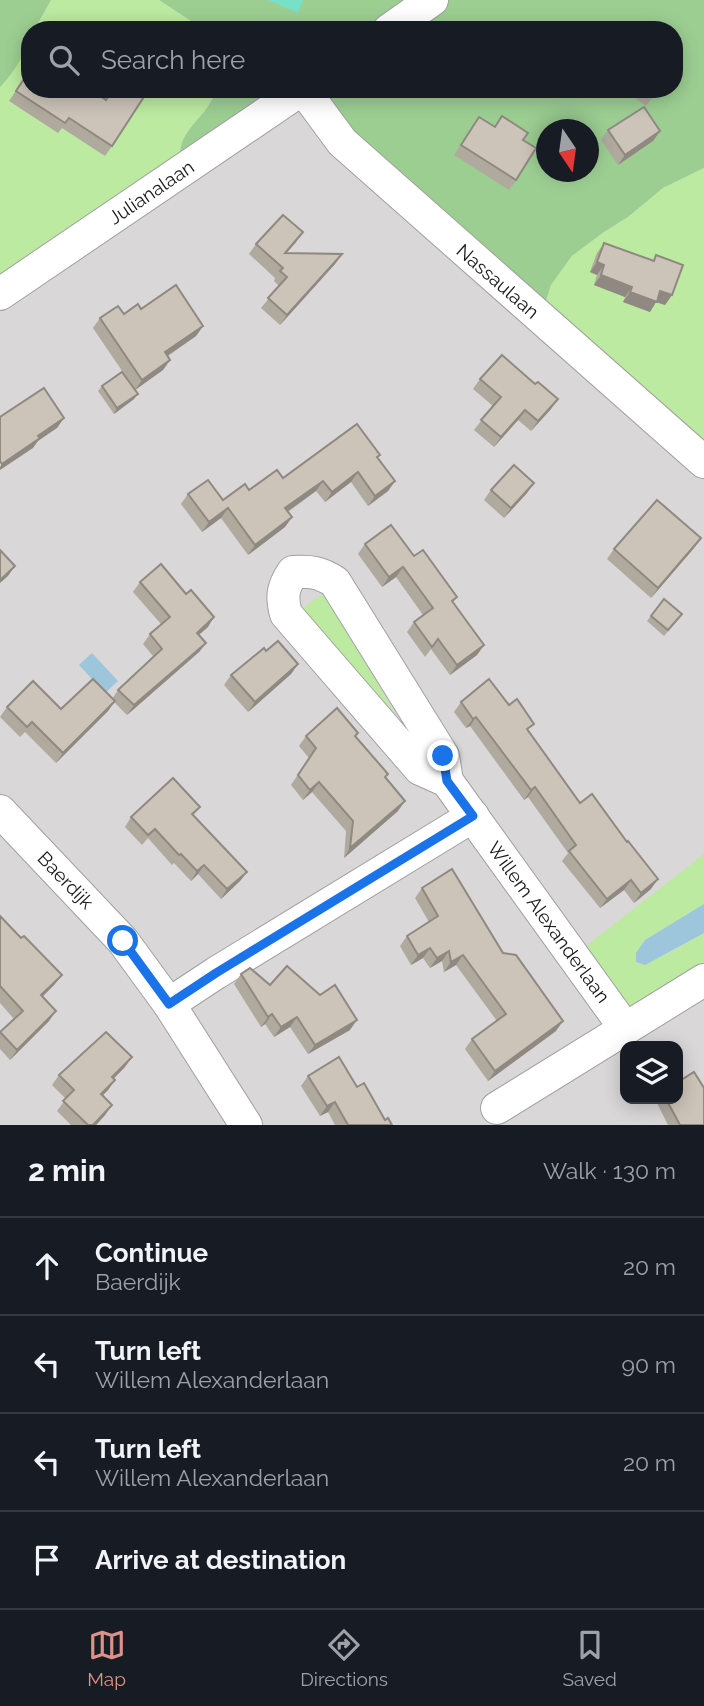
<!DOCTYPE html>
<meta charset="utf-8">
<style>
:root{--surface:#171b24;--page:#20242c;--text:#f1f3f6;--muted:#9ea1a6;--line:#363941;--accent:#dd9187}
body{margin:0;font-family:Raleway,sans-serif;background:var(--page);color:var(--text)}
.controls{position:absolute;right:21px;bottom:21px;display:grid;overflow:hidden;border-radius:14px;box-shadow:0 4px 18px #0003}
.controls button{width:63px;height:63px;display:grid;place-items:center;padding:0;border:0;border-bottom:2px solid var(--line);background:var(--surface);color:var(--text);font:35px sans-serif}
.compass{position:absolute;left:536px;top:119px;width:63px;height:63px;border-radius:50%;background:var(--surface);box-shadow:0 4px 18px #0003;rotate:167deg}
.stop{position:absolute;width:21px;height:21px;margin:-16px;border:5px solid #1a73e8;border-radius:50%;background:#fff}
.stop.end{background:#1a73e8;border-color:#fff;box-shadow:0 2px 7px #0008}
.list{margin:0;padding:0;list-style:none}
h2{display:flex;justify-content:space-between;align-items:center;height:91px;margin:0;padding:0 28px;font-size:30px}
h2 small{font-size:23px;font-weight:400;color:var(--muted)}
.list li{display:grid;grid-template-columns:46px 1fr auto;gap:21px;align-items:center;box-sizing:border-box;height:98px;padding:0 28px;border-top:2px solid var(--line)}
.list b{display:block;font-size:26px;white-space:nowrap}
.list p{margin:0;font-size:23px;white-space:nowrap;color:var(--muted)}
.list em{font-size:23px;font-style:normal;color:var(--muted)}
.icon{flex:none;width:38px;height:38px;fill:none;stroke:currentColor;stroke-width:2;stroke-linecap:round;stroke-linejoin:round}
.map{position:relative;flex:none;width:704px;height:1125px;overflow:hidden}
.search{position:absolute;background:var(--surface);box-shadow:0 4px 18px #0003;left:21px;right:21px;top:21px;height:77px;display:flex;align-items:center;gap:18px;box-sizing:border-box;padding:0 24px;border-radius:28px;color:var(--muted);font-size:26px}
.sheet{height:483px;background:var(--surface)}
nav{display:flex;justify-content:space-around;align-items:center;box-sizing:border-box;height:98px;border-top:2px solid var(--line);background:var(--surface);font-size:19px;color:var(--muted)}
nav a{display:grid;justify-items:center;gap:4px}
nav .on{color:var(--accent)}
.map>svg:first-child{display:block}
.residential{fill:#d9d7d7;fill-rule:evenodd}
.grass{fill:#bceaa1}
.forest{fill:#9cce92;fill-rule:evenodd}
.pitch{fill:#78e0c6}
.water{fill:#9dc6dd}
.lines{fill:none;stroke-linecap:round;stroke-linejoin:round}
.minor-casing{stroke:#a1a1a1;stroke-width:34}
.minor{stroke:#fff;stroke-width:32}
.wall{fill:#afa99e}
.shaded-wall{fill:#8f8981}
.building{fill:#ccc4b8;stroke:#8f8981;stroke-width:2}
.route{stroke:#1a73e8;stroke-width:9}
.labels{text-anchor:middle;stroke-width:6;stroke-linejoin:round;paint-order:stroke}
.street-label{font-size:19px;fill:#1a1a1a;stroke:#fff}
</style>
<div class="map">
<svg width="704" height="1125" viewBox="0 0 704 1125">
<rect width="100%" height="100%" fill="#edeadf"/>
<!-- residential -->
<path class="residential" d="M 0,0 L 197,0 L 230,30 L 30,30 L 30,89 L 296,89 L 704,460 L 704,1125 L 0,1125 ZM 625,1046 L 678,1046 L 678,1099 L 625,1099 Z"/>
<!-- grass -->
<g class="grass">
<path d="M 51,0 L 159,0 L 205,30 L 34,30 Z"/>
<path d="M 30,39 L 30,89 L 218,89 L 205,111 L 185,134 L 181,163 L 0,284 L 0,87 L 19,60 Z"/>
<path d="M 704,168 L 704,449 L 543,310 L 551,285 L 572,256 L 604,232 L 628,217 L 663,188 Z"/>
<path d="M 321,595 L 328,598 L 418,754 L 302,609 Z"/>
<path d="M 704,854 L 704,904 L 645,940 L 667,954 L 704,933 L 704,970 L 631,1015 L 581,950 Z"/>
</g>
<!-- forest -->
<g class="forest">
<path d="M 0,0 L 51,0 L 34,30 L 30,30 C 30,49 13,74 0,87 Z"/>
<path d="M 159,0 L 421,0 L 377,30 L 205,30 Z"/>
<path d="M 443,0 L 704,0 L 704,168 L 663,188 L 628,217 L 604,232 L 572,256 L 551,285 L 543,310 L 495,269 L 310,89 L 674,89 L 674,30 L 398,30 ZM 546,130 L 588,130 L 588,172 L 546,172 Z"/>
<path d="M 218,89 L 290,89 L 181,163 C 177,140 189,130 203,113 C 209,106 213,97 218,89 Z"/>
</g>
<!-- pitch -->
<path class="pitch" d="M 268,0 L 303,0 L 298,13 Z"/>
<!-- water -->
<g class="water">
<path d="M 92,653 L 118,681 L 105,693 L 79,665 Z"/>
<path d="M 704,904 L 704,933 L 645,965 L 636,962 L 636,953 L 645,940 Z"/>
</g>
<g class="lines">
<defs>
<g id="minor">
<path d="M 389,30 L 432,0"/>
<path d="M 303,89 L 342,142 L 704,462"/>
<path d="M 0,294 L 302,89"/>
<path d="M 447,781 L 420,769 L 286,614 C 281,596 283,587 293,572 C 310,571 320,572 335,582 L 443,756 L 447,781 L 625,1028"/>
<path d="M 0,811 L 123,941 L 169,1004 L 246,1125"/>
<path d="M 169,1004 L 216,973 L 473,816"/>
<path d="M 497,1108 L 704,980"/>
</g>
</defs>
<!-- minor casing -->
<use href="#minor" class="minor-casing"/>
<!-- minor -->
<use href="#minor" class="minor"/>
</g>
<!-- wall -->
<g class="wall">
<path d="M 30,70 L 112,146 L 105,156 L 62,128 L 58,133 L 9,101 Z"/>
<path d="M 623,89 L 659,89 L 646,106 Z"/>
<path d="M 502,116 L 523,140 L 516,180 L 509,190 L 454,155 L 479,117 L 494,127 Z"/>
<path d="M 608,130 L 660,131 L 653,141 L 618,165 L 601,140 Z"/>
<path d="M 296,242 L 286,253 L 342,254 L 335,264 L 280,325 L 261,308 L 279,286 L 274,281 L 275,278 L 249,254 L 256,244 Z"/>
<path d="M 604,243 L 653,260 L 656,255 L 672,295 L 665,305 L 656,302 L 650,312 L 623,302 L 625,297 L 594,285 L 597,275 L 590,272 L 597,253 Z"/>
<path d="M 141,309 L 203,326 L 196,336 L 168,356 L 170,360 L 163,370 L 135,390 L 93,328 L 100,318 Z"/>
<path d="M 480,379 L 551,409 L 531,431 L 518,420 L 494,447 L 474,430 L 493,406 L 473,389 Z"/>
<path d="M 102,386 L 134,399 L 114,414 L 98,391 Z"/>
<path d="M 380,455 L 377,458 L 395,481 L 388,491 L 368,506 L 351,482 L 325,502 L 316,491 L 288,512 L 292,517 L 285,527 L 248,555 L 221,518 L 202,532 L 181,504 L 188,494 L 223,500 L 283,478 Z"/>
<path d="M 491,490 L 527,493 L 504,518 L 484,500 Z"/>
<path d="M 365,544 L 414,556 L 457,597 L 453,602 L 484,645 L 477,655 L 450,675 L 431,649 L 425,657 L 407,632 L 414,622 L 423,615 L 396,577 L 382,587 L 358,554 Z"/>
<path d="M 694,548 L 651,598 L 607,559 L 614,549 Z"/>
<path d="M 140,582 L 208,627 L 199,635 L 206,643 L 199,652 L 127,715 L 114,702 L 108,711 L 56,763 L 25,732 L 20,737 L 0,717 L 7,707 L 61,709 L 112,699 L 118,690 L 153,656 L 143,644 L 150,634 L 161,624 L 133,592 Z"/>
<path d="M 682,614 L 664,636 L 647,621 L 651,616 Z"/>
<path d="M 266,651 L 298,664 L 291,674 L 248,712 L 224,685 L 231,675 Z"/>
<path d="M 461,702 L 529,731 L 580,803 L 651,889 L 634,903 L 624,890 L 600,908 L 562,861 L 568,853 L 528,797 L 524,800 L 470,726 L 466,728 L 454,712 Z"/>
<path d="M 306,736 L 355,737 L 385,778 L 398,811 L 344,858 L 346,831 L 312,792 L 303,800 L 291,785 L 309,758 L 299,746 Z"/>
<path d="M 200,807 L 193,816 L 247,872 L 240,881 L 221,899 L 198,874 L 191,881 L 174,863 L 172,865 L 148,838 L 142,845 L 125,827 L 131,817 Z"/>
<path d="M 422,888 L 503,953 L 556,1031 L 488,1081 L 465,1049 L 472,1039 L 497,1021 L 456,965 L 444,972 L 442,961 L 430,968 L 423,958 L 411,965 L 400,946 L 407,936 L 429,922 L 415,898 Z"/>
<path d="M 0,916 L 55,984 L 42,997 L 49,1021 L 10,1060 L 0,1049 L 0,1033 L 14,1019 L 0,1003 Z"/>
<path d="M 241,974 L 270,985 L 350,1030 L 308,1054 L 290,1027 L 274,1037 L 265,1024 L 261,1027 L 234,984 Z"/>
<path d="M 125,1067 L 114,1078 L 115,1080 L 108,1090 L 102,1096 L 112,1105 L 105,1115 L 96,1125 L 71,1125 L 57,1111 L 66,1099 L 52,1085 L 59,1075 Z"/>
<path d="M 308,1076 L 357,1087 L 385,1120 L 392,1125 L 335,1125 L 328,1112 L 320,1116 L 301,1086 Z"/>
<path d="M 657,1099 L 678,1099 L 704,1125 L 668,1125 L 656,1101 Z"/>
</g>
<!-- shaded-wall -->
<g class="shaded-wall">
<path d="M 660,131 L 653,141 L 618,165 L 625,155 Z"/>
<path d="M 303,232 L 296,242 L 278,263 L 285,253 Z"/>
<path d="M 342,254 L 335,264 L 280,325 L 287,315 Z"/>
<path d="M 597,262 L 604,265 L 597,275 L 590,272 Z"/>
<path d="M 601,275 L 632,287 L 625,297 L 594,285 Z"/>
<path d="M 660,291 L 672,295 L 665,305 L 656,302 L 650,312 L 623,302 L 630,292 Z"/>
<path d="M 203,326 L 196,336 L 158,362 L 165,352 Z"/>
<path d="M 170,360 L 163,370 L 135,390 L 142,380 Z"/>
<path d="M 138,394 L 134,399 L 114,414 L 117,408 Z"/>
<path d="M 558,399 L 551,409 L 531,431 L 538,421 Z"/>
<path d="M 525,410 L 518,420 L 494,447 L 501,437 Z"/>
<path d="M 64,418 L 57,428 L 38,441 L 33,448 L 0,470 L 0,467 L 2,464 L 38,436 Z"/>
<path d="M 358,472 L 351,482 L 325,502 L 332,492 Z"/>
<path d="M 323,481 L 316,491 L 278,518 L 285,508 Z"/>
<path d="M 395,481 L 388,491 L 368,506 L 375,496 Z"/>
<path d="M 534,483 L 527,493 L 504,518 L 511,508 Z"/>
<path d="M 228,508 L 221,518 L 202,532 L 209,522 Z"/>
<path d="M 292,517 L 285,527 L 248,555 L 255,545 Z"/>
<path d="M 701,538 L 694,548 L 651,598 L 658,588 Z"/>
<path d="M 15,566 L 8,576 L 0,583 L 0,580 Z"/>
<path d="M 403,567 L 396,577 L 382,587 L 389,577 Z"/>
<path d="M 214,617 L 208,627 L 190,642 L 197,633 Z"/>
<path d="M 206,643 L 199,652 L 127,715 L 134,705 Z"/>
<path d="M 484,645 L 477,655 L 450,675 L 457,665 Z"/>
<path d="M 298,664 L 291,674 L 248,712 L 255,702 Z"/>
<path d="M 115,701 L 108,711 L 56,763 L 63,753 Z"/>
<path d="M 476,717 L 470,726 L 466,728 L 473,719 Z"/>
<path d="M 319,782 L 312,792 L 303,800 L 310,790 Z"/>
<path d="M 535,787 L 528,797 L 524,800 L 531,790 Z"/>
<path d="M 405,801 L 398,811 L 344,858 L 350,848 Z"/>
<path d="M 204,865 L 198,874 L 191,881 L 197,871 Z"/>
<path d="M 247,872 L 240,881 L 221,899 L 227,889 Z"/>
<path d="M 658,879 L 651,889 L 634,903 L 641,893 Z"/>
<path d="M 631,880 L 624,890 L 600,908 L 607,899 Z"/>
<path d="M 430,948 L 423,958 L 411,965 L 418,955 Z"/>
<path d="M 449,951 L 442,961 L 430,968 L 437,958 Z"/>
<path d="M 463,955 L 456,965 L 444,972 L 451,962 Z"/>
<path d="M 62,975 L 55,984 L 34,1005 L 41,995 Z"/>
<path d="M 56,1011 L 49,1021 L 10,1060 L 17,1050 Z"/>
<path d="M 272,1014 L 265,1024 L 261,1027 L 268,1017 Z"/>
<path d="M 297,1017 L 290,1027 L 274,1037 L 281,1027 Z"/>
<path d="M 357,1020 L 350,1030 L 308,1054 L 315,1045 Z"/>
<path d="M 563,1021 L 556,1031 L 488,1081 L 495,1071 Z"/>
<path d="M 132,1057 L 125,1067 L 105,1087 L 112,1077 Z"/>
<path d="M 115,1080 L 108,1090 L 94,1104 L 101,1094 Z"/>
<path d="M 335,1102 L 328,1112 L 320,1116 L 327,1106 Z"/>
<path d="M 112,1105 L 105,1115 L 96,1125 L 93,1125 Z"/>
</g>
<!-- building -->
<g class="building">
<path d="M 30,70 L 30,89 L 90,89 L 106,100 L 113,89 L 149,89 L 112,146 L 69,118 L 65,123 L 16,91 Z"/>
<path d="M 644,89 L 658,89 L 653,96 Z"/>
<path d="M 644,107 L 660,131 L 625,155 L 608,130 Z"/>
<path d="M 502,116 L 528,133 L 523,140 L 536,148 L 516,180 L 461,145 L 479,117 L 495,127 Z"/>
<path d="M 283,215 L 303,232 L 285,253 L 342,254 L 287,315 L 268,298 L 287,277 L 280,271 L 283,268 L 256,244 Z"/>
<path d="M 604,243 L 654,261 L 656,255 L 683,265 L 672,295 L 660,291 L 657,302 L 630,292 L 632,287 L 601,275 L 604,265 L 597,262 Z"/>
<path d="M 176,285 L 203,326 L 165,352 L 170,360 L 142,380 L 100,318 L 118,306 L 124,314 L 138,304 L 141,309 Z"/>
<path d="M 502,355 L 535,384 L 538,382 L 558,399 L 538,421 L 525,410 L 501,437 L 481,420 L 501,397 L 480,379 Z"/>
<path d="M 122,372 L 138,394 L 117,408 L 102,386 Z"/>
<path d="M 44,388 L 64,418 L 38,436 L 40,438 L 2,464 L 0,461 L 0,417 Z"/>
<path d="M 357,424 L 380,455 L 377,457 L 395,481 L 375,496 L 358,472 L 332,492 L 323,481 L 285,508 L 292,517 L 255,545 L 228,508 L 209,522 L 188,494 L 208,480 L 223,500 L 245,484 L 249,490 L 277,470 L 283,478 Z"/>
<path d="M 514,465 L 534,483 L 511,508 L 491,490 Z"/>
<path d="M 657,500 L 701,538 L 658,588 L 614,549 Z"/>
<path d="M 391,525 L 414,556 L 423,550 L 457,597 L 452,601 L 484,645 L 457,665 L 438,639 L 432,647 L 414,622 L 433,608 L 403,567 L 389,577 L 365,544 Z"/>
<path d="M 0,550 L 15,566 L 0,580 Z"/>
<path d="M 161,564 L 186,594 L 191,590 L 214,617 L 197,633 L 206,643 L 134,705 L 118,690 L 162,649 L 150,634 L 170,617 L 140,582 Z"/>
<path d="M 664,599 L 682,614 L 668,630 L 651,616 Z"/>
<path d="M 278,641 L 298,664 L 255,702 L 231,675 L 264,648 L 266,651 Z"/>
<path d="M 93,679 L 115,701 L 63,753 L 32,722 L 27,727 L 7,707 L 33,681 L 61,709 Z"/>
<path d="M 489,679 L 509,705 L 517,699 L 534,724 L 527,729 L 580,803 L 592,794 L 627,842 L 628,841 L 658,879 L 641,893 L 631,880 L 607,899 L 569,851 L 576,845 L 535,787 L 531,790 L 476,717 L 473,719 L 461,702 Z"/>
<path d="M 337,708 L 358,733 L 355,736 L 388,774 L 385,777 L 405,801 L 350,848 L 353,821 L 319,782 L 310,790 L 298,775 L 316,748 L 306,736 Z"/>
<path d="M 173,778 L 200,807 L 192,814 L 247,872 L 227,889 L 204,865 L 197,871 L 181,854 L 179,855 L 155,829 L 148,835 L 131,817 Z"/>
<path d="M 452,869 L 503,953 L 516,955 L 563,1021 L 495,1071 L 472,1039 L 506,1014 L 463,955 L 451,962 L 449,951 L 437,958 L 430,948 L 418,955 L 407,936 L 438,916 L 422,888 Z"/>
<path d="M 0,916 L 21,938 L 24,936 L 62,975 L 41,995 L 56,1011 L 17,1050 L 0,1032 L 23,1011 L 0,986 Z"/>
<path d="M 287,966 L 320,995 L 335,985 L 357,1020 L 315,1045 L 297,1017 L 281,1027 L 272,1014 L 268,1017 L 241,974 L 250,968 L 270,985 Z"/>
<path d="M 106,1032 L 132,1057 L 112,1077 L 115,1080 L 101,1094 L 112,1105 L 93,1125 L 88,1125 L 63,1101 L 74,1090 L 59,1075 Z"/>
<path d="M 339,1057 L 357,1087 L 364,1083 L 385,1120 L 388,1118 L 392,1125 L 348,1125 L 335,1102 L 327,1106 L 308,1076 Z"/>
<path d="M 694,1072 L 704,1088 L 704,1125 L 680,1125 L 666,1099 L 678,1099 L 678,1082 Z"/>
</g>
<g class="lines">
<!-- route -->
<path class="route" d="M 123,941 L 169,1004 L 216,973 L 473,816 L 447,781 L 443,756"/>
</g>
<g class="labels">
<!-- street labels -->
<g class="street-label">
<text transform="translate(151 192) rotate(-34)" y="7">Julianalaan</text>
<text transform="translate(498 281) rotate(41)" y="7">Nassaulaan</text>
<text transform="translate(66 880) rotate(46)" y="7">Baerdijk</text>
<text transform="translate(549 922) rotate(54)" y="7">Willem Alexanderlaan</text>
</g>
</g>
</svg>
<div class="controls">
<button><svg class="icon" aria-label="layers" viewBox="0 0 24 24"><path d="M12 4l9 5-9 5-9-5zM3 14l9 5 9-5"/></svg></button>
</div>
<svg class="compass" viewBox="-18 -18 36 36"><path d="M0-13l5 13h-10z" fill="#e53935"/><path d="M0 13l5-13h-10z" fill="#9ea1a6"/></svg>
<div class="stop" style="left:123px;top:941px"></div>
<div class="stop end" style="left:443px;top:756px"></div>
<div class="search"><svg class="icon" aria-label="search" viewBox="0 0 24 24"><circle cx="10" cy="10" r="6"/><path d="M15 15l6 6"/></svg>Search here</div>
</div>
<section class="sheet">
<h2>2 min<small>Walk · 130 m</small></h2>
<ul class="list">
<li><svg class="icon" aria-label="ahead" viewBox="0 0 24 24"><path d="M12 20V5M6 11l6-6 6 6"/></svg><div><b>Continue</b><p>Baerdijk</p></div><em>20 m</em></li>
<li><svg class="icon" aria-label="left" viewBox="0 0 24 24"><path d="M17 20v-9H6M10 6l-5 5 5 5"/></svg><div><b>Turn left</b><p>Willem Alexanderlaan</p></div><em>90 m</em></li>
<li><svg class="icon" aria-label="left" viewBox="0 0 24 24"><path d="M17 20v-9H6M10 6l-5 5 5 5"/></svg><div><b>Turn left</b><p>Willem Alexanderlaan</p></div><em>20 m</em></li>
<li><svg class="icon" aria-label="arrive" viewBox="0 0 24 24"><path d="M6 21V4h12l-3 4 3 4H6"/></svg><div><b>Arrive at destination</b></div></li>
</ul>
</section>
<nav>
<a class="on"><svg class="icon" aria-label="map" viewBox="0 0 24 24"><path d="M3 6l6-2 6 2 6-2v14l-6 2-6-2-6 2zM9 4v14M15 6v14"/></svg>Map</a>
<a><svg class="icon" aria-label="directions" viewBox="0 0 24 24"><path d="M12 3l9 9-9 9-9-9zM9 14v-3h6M13 9l2 2-2 2"/></svg>Directions</a>
<a><svg class="icon" aria-label="saved" viewBox="0 0 24 24"><path d="M7 4h10v16l-5-4-5 4z"/></svg>Saved</a>
</nav>
